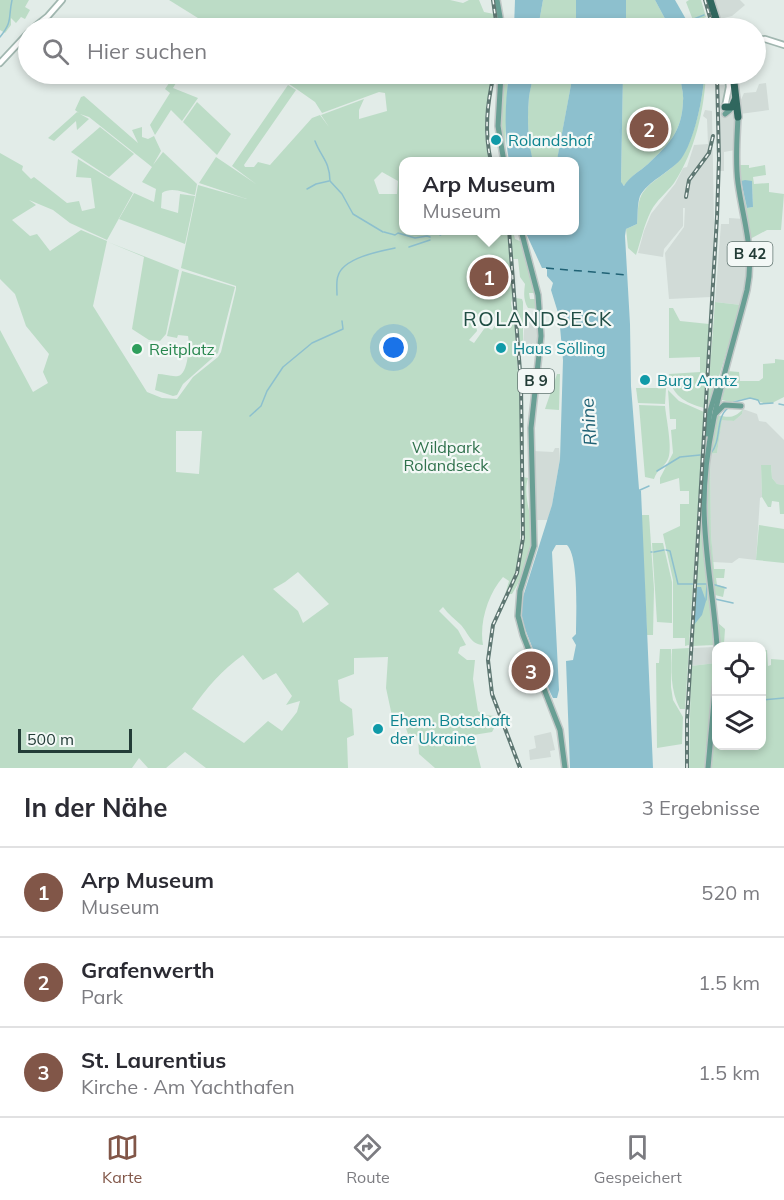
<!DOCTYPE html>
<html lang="de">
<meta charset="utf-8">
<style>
:root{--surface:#fff;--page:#f2f2f3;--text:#2b2b33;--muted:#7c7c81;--line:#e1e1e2;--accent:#815648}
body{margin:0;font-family:Mulish,sans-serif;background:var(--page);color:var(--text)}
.controls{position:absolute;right:18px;bottom:18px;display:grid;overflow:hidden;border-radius:12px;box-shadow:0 3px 9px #0003}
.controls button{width:54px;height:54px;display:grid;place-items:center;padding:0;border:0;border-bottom:2px solid var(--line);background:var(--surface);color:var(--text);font:30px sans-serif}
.scale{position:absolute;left:18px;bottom:15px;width:114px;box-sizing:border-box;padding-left:6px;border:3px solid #233c37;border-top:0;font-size:16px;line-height:21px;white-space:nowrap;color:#233c37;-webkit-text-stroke:4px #f3f8f6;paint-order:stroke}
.you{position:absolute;left:394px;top:348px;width:21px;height:21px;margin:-15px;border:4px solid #fff;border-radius:50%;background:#1a73e8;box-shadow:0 0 0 9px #1a73e833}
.badge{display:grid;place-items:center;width:39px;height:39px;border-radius:50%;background:var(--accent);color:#fff;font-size:20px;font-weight:700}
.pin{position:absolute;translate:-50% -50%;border:3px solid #fff;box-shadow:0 2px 6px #0006}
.popup{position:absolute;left:399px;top:157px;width:180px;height:78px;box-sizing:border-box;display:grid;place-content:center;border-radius:12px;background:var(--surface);filter:drop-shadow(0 2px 4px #0005);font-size:20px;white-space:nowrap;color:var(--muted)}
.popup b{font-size:22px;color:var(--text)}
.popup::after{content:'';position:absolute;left:50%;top:100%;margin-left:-12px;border:12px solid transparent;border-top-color:var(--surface)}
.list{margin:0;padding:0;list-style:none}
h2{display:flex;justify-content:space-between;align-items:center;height:78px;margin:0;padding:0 24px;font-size:26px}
h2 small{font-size:20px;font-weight:400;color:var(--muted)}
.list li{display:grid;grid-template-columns:39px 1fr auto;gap:18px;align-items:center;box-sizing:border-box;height:90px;padding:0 24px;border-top:2px solid var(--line)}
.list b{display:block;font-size:22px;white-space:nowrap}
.list p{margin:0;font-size:20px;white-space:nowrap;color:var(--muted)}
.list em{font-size:20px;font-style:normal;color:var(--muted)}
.icon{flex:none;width:33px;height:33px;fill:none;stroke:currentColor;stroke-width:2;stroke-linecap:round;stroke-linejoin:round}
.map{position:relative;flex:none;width:784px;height:768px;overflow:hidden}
.search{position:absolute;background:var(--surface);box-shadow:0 3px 9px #0003;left:18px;right:18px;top:18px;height:66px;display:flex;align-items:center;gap:15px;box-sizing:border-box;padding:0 21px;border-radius:33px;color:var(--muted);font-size:22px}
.sheet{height:348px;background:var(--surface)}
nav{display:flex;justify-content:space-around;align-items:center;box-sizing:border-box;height:84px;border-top:2px solid var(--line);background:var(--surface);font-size:16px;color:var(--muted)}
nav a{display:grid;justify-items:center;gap:3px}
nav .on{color:var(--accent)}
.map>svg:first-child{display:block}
.built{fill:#d1dbd7}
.green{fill:#bcdcc6;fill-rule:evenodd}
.water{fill:#8dc0ce}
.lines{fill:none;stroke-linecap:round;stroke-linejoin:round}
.stream{stroke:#8dc0ce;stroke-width:1.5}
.ferry{stroke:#206275;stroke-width:1.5;stroke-dasharray:8 6;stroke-linecap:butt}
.secondary-casing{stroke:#a1b7b0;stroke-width:8}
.primary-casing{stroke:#c1c8c7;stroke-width:8}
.highway-casing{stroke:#c1c8c7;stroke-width:10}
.secondary{stroke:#fff;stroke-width:4.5}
.primary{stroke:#699f94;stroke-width:5}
.highway{stroke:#30675e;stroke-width:7}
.rail-casing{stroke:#5e7772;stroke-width:4}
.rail{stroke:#f3f8f6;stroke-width:1.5;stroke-dasharray:4.5;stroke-linecap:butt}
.culture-dot{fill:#0f9aa8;stroke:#f3f8f6;stroke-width:2}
.leisure-dot{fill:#2e9e5b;stroke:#f3f8f6;stroke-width:2}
.labels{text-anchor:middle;stroke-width:4.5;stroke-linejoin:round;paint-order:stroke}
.shield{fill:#f3f8f6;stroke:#617470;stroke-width:1.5}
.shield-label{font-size:15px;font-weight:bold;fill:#233c37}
.culture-label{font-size:16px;fill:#0d838f;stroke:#f3f8f6;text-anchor:start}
.leisure-label{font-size:16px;fill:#27864d;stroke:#f3f8f6;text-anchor:start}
.park-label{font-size:16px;fill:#2f714c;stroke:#f3f8f6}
.water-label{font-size:18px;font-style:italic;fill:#206275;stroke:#f3f8f6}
.quarter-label{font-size:20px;letter-spacing:1.5px;fill:#204d44;stroke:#f3f8f6}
</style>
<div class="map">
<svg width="784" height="768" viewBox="0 0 784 768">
<rect width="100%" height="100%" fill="#e2ece8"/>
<!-- built -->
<g class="built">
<path d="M 714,0 L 740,0 L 745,5 L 732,16 L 720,19 Z"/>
<path d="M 766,83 L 769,110 L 740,114 L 740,102 L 744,93 L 756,92 L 759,84 Z"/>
<path d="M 719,85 L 728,85 L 724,113 L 732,112 L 735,121 L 735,150 L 724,152 L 724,171 L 720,171 Z"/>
<path d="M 705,110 L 712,111 L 714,223 L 711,297 L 669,299 L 665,253 L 684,227 L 685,208 L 683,208 L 683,226 L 664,249 L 663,257 L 638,253 L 644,231 L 651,214 L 675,184 L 683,168 L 687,167 L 694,145 L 708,144 L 707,119 L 703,116 Z"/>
<path d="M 729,218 L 744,219 L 749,261 L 746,284 L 741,305 L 715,302 L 721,224 L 729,224 Z"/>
<path d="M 525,317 L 539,319 L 538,355 L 533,354 L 533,345 L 523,346 Z"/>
<path d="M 743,409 L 757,414 L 759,421 L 766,422 L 784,440 L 784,485 L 777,484 L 772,478 L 771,465 L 761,465 L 762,497 L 760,498 L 756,560 L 739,558 L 732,563 L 713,562 L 711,535 L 710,454 L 717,453 L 722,419 L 734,421 L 742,414 Z"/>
<path d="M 555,448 L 559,448 L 560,459 L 552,505 L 548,520 L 536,520 L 533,451 L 553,452 Z"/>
<path d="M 714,647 L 716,663 L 691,666 L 692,648 Z"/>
<path d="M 551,732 L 555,750 L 550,751 L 551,757 L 530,760 L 529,750 L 536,748 L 534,736 Z"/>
</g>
<!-- green -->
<g class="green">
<path d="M 0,0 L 29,0 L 25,7 L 30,10 L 25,19 L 21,17 L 16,23 L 11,18 L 11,25 L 5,33 L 0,30 Z"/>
<path d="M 169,0 L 450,0 L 463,3 L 469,0 L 479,0 L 484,12 L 494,14 L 496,28 L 214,28 Z"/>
<path d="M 543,0 L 576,0 L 576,28 L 538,28 Z"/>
<path d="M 626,0 L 655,0 L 670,28 L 626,28 Z"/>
<path d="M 689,0 L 701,0 L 706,17 L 697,21 L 702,28 L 696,28 L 686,2 Z"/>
<path d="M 275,74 L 493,74 C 485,104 482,131 489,161 L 404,162 L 404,230 L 507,231 L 513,296 L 511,303 L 514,320 L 513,302 L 521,418 L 520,553 L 515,573 L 505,595 L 509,581 L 503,577 C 488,594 479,623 483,645 C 470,644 469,634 461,625 C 455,619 448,614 443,607 L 439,611 L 458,630 L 466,645 L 460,647 L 458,653 L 467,660 L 475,660 L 473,679 L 478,711 L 484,715 L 496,716 L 497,723 L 492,732 L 473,735 L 481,768 L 435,768 L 419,754 L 418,736 L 409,737 L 401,714 L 392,716 L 386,688 L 388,657 L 354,658 L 354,674 L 338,680 L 340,701 L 352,709 L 354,735 L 347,738 L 348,768 L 206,768 L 185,752 L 166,768 L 148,768 L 139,758 L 132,768 L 0,768 L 0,330 L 33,392 L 48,383 L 43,372 L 49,354 L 26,326 L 15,294 L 0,279 L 0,153 L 23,166 L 22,170 L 31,179 L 34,177 L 67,203 L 79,201 L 82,211 L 95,208 L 91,178 L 76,177 L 78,159 L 133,193 L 107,240 L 70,223 L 53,210 L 29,200 L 36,205 L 12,220 L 30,236 L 37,234 L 50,251 L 81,230 L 107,241 L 93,306 L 147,392 L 162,398 L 177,399 L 193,377 L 218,357 L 221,352 L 236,289 L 236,286 L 181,268 L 198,185 L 247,199 L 199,183 L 216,157 L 256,184 L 232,166 L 288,85 L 296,90 L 244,165 L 245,167 L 254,167 L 258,162 L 270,165 L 312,118 L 320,115 L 329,127 L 321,115 L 364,99 L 359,110 L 359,119 L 387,111 L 385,93 L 379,92 L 322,113 L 315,102 ZM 382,172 L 398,181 L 397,194 L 379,194 L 374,180 ZM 489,314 L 498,321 L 492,330 L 486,327 L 484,329 L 474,343 L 469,340 L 477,331 L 475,318 ZM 176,431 L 202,431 L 199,474 L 176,472 ZM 298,572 L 329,604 L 303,623 L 298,611 L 273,589 L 285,582 ZM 243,655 L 263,680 L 276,673 L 292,696 L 286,705 L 300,701 L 297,712 L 282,731 L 268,721 L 244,743 L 192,709 C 207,687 222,670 243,655 Z"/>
<path d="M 504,74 L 508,74 L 505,149 L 503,149 L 500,125 Z"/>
<path d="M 532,74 L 573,74 L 557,161 L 533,161 L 532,159 C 528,139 527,117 529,97 C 530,88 533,82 532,74 Z"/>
<path d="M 623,74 L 680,74 C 680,83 684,92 683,101 C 682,132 669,144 648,164 C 639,172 630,176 625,186 L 621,183 Z"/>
<path d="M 704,74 L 706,74 C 704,111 695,151 674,183 C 667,192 656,201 651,211 C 644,225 641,240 636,255 L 628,248 L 626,229 L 637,224 C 638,216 637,204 641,196 C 648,181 670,173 681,158 C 694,141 704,95 704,74 Z"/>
<path d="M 174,76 L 179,78 L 173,88 L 198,98 L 182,121 L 171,110 L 155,135 L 150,125 L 170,93 L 165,89 Z"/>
<path d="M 84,96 L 138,143 L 132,130 L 142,127 L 142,137 L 148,139 L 154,136 L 161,151 L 153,165 L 163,152 L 197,184 L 195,195 C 184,193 172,186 162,193 L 161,208 L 178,213 L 180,194 L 195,196 L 185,244 L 119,219 L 134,193 L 154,202 L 156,189 L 142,182 L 152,167 L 89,117 L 80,114 L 89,119 L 77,130 L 76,121 L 54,141 L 48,138 L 77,112 L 79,113 L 75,110 L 81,97 Z"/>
<path d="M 197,102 L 231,134 L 217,155 L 183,122 Z"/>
<path d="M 100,127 L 134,154 L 109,177 L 71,152 Z"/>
<path d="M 738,165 L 749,165 L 749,168 L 765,165 L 766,175 L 753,177 L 754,184 L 769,183 L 769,192 L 784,194 L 781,230 L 767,230 L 750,239 L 742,199 ZM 741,181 L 752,181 L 753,207 L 747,208 Z"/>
<path d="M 509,231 L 513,231 L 515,239 L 520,241 L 522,245 L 535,293 L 529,293 L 530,299 L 535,299 L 536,297 L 538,309 L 528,308 C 523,300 524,292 525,284 L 520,277 L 518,259 L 513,259 Z"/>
<path d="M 108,242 L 179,270 L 166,334 L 160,341 L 149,340 L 132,329 L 144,257 Z"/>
<path d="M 182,271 L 235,287 L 218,353 L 192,376 L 183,384 L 177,395 L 173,396 L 155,390 L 158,374 C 164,374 172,377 178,376 C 188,375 190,344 188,336 L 178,335 L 177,338 L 167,336 Z"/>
<path d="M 516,298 L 522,299 L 523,302 L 523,346 L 520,346 Z"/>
<path d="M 715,302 L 741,305 L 709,409 L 707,409 Z"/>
<path d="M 669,308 L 673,308 L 680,321 L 709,324 L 704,408 C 685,403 671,395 669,374 L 700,372 L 700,357 L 669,358 Z"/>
<path d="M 775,359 L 784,360 L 784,397 L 772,403 L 766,404 L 750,398 L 734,401 L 734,403 L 722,400 L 727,371 L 739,372 L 740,381 L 759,381 L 763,378 L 763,364 L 775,363 Z"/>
<path d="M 557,374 L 560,374 L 559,410 L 545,409 Z"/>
<path d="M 636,388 L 666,388 L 665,404 L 638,403 Z"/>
<path d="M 668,390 L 679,401 L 704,412 L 689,645 L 685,646 L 685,638 L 673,638 L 673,580 L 663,534 L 680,526 L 680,504 L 689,504 L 689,491 L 680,491 L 679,478 L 660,484 L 660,478 L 673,453 L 671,430 L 676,429 L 676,419 L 670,419 Z"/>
<path d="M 639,405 L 665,406 C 666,418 673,449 668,459 C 664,468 657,469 654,479 L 645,477 Z"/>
<path d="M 743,409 L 742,414 L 734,421 L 722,420 L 717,453 L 710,454 L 711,535 L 714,569 L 725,569 L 724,578 L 716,578 L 717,585 L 725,587 L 723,597 L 715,595 L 718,623 L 725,629 L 724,644 L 718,643 C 713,595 705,546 706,497 C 706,469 711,442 717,415 C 729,418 735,418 743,409 Z"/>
<path d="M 761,465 L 771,465 L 772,478 L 777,484 L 784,485 L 784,514 L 780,514 L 779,502 L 772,501 L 771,507 L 768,507 L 762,497 Z"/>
<path d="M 523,477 L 528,478 C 523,493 530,511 532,526 C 534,551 525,573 512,594 L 508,594 C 527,555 524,519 523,477 Z"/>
<path d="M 702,487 L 704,487 L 714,645 L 693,646 Z"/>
<path d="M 641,515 L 649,515 L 654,589 L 653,635 L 647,635 Z"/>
<path d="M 759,525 L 784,529 L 784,563 L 756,560 Z"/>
<path d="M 652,543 L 663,543 L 672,582 L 672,623 L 657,622 Z"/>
<path d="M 689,648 L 685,709 L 680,709 C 670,690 671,669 672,649 Z"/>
<path d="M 660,649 L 671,649 L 671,687 L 673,700 L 683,717 L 682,744 L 657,748 L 656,663 L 659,663 Z"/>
<path d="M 767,650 L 768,666 L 771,665 L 771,659 L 784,660 L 784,768 L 710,768 L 716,708 L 716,746 L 762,746 L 762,651 Z"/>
<path d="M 716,663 L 706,768 L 689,768 L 691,666 Z"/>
</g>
<!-- water -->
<g class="water">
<path d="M 515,0 L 543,0 L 538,28 L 514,28 Z"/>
<rect x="576" y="0" width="50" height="28"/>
<path d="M 655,0 L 675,0 L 691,28 L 670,28 Z"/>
<path d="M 509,74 L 532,74 C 533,83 530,89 529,97 C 527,118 528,142 533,161 L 509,161 C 504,133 505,103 509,74 Z"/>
<path d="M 573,74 L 623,74 L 621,182 L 624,186 C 630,176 639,172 648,164 C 669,144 682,132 683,101 C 684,92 680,83 680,74 L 704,74 C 704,95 694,142 681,159 C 670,172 647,182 640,196 C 637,204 638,216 637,224 L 626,229 L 625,236 L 630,324 L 631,386 L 639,489 L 641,491 L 653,768 L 570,768 L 566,661 L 573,660 L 576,645 L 572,638 L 576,634 C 576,616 579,557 567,545 L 556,545 L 552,552 L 559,690 L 557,698 L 553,698 L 550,692 L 523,624 L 521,610 L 522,600 L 552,505 L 560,459 L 563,360 L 559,316 L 551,290 L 553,283 L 547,276 L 547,268 L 542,268 L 525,231 L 574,230 L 574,162 L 557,161 L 557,160 Z"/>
<path d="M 745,180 L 752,181 L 753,207 L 747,208 L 741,181 Z"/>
<path d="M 697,587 L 701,587 L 706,601 L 702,615 L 694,625 Z"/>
</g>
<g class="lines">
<!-- stream -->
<g class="stream">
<path d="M 686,22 L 704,15"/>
<path d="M 0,37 C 13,21 8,18 12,0"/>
<path d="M 315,141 C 321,157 330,162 330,181 L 342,194 L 353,214 L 383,232"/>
<path d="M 307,189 L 316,184 L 329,181"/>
<path d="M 384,232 L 395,235 L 398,233 L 415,238 L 427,236 L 430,237"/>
<path d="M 440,235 L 449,230"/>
<path d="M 409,247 L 430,240"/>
<path d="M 337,295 C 337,289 336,281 338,276 C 343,258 380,251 395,248"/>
<path d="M 734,402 L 750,398 L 758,400 L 760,404 L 773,403"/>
<path d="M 779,404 L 784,405"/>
<path d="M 250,416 L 261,406 L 267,391 L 283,367 L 312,343 L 343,329 L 342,321"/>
<path d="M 711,453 C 722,440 715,418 728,408"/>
<path d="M 657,471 L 680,457 L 700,455"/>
<path d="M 640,490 L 649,486"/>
<path d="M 666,550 L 670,551 L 678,584 L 693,584"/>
<path d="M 651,552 L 652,552"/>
<path d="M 654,552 L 664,550"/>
<path d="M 696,584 L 708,584"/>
<path d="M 712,584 L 726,588"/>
<path d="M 715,599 L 733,603"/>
<path d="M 706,600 L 707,585"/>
<path d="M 762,700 L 784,698"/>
</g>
<!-- ferry -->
<path class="ferry" d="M 546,268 L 627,275"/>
<defs>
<g id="secondary">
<path d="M 33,28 L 48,16 L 62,0"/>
<path d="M 756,40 L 765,39 L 784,45"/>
<path d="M 0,63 L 28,33"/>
<path d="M 725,107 L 729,87 L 728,74"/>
</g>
<g id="primary">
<path d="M 497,0 L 502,28"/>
<path d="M 501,74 L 498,126 L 504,162"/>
<path d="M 725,114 L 730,110"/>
<path d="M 521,230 L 538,295 L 541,336 L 531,428 L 534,546 L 520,591 L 518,616 L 523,635 L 560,730 L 565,768"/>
<path d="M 716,413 L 724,405 L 741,406"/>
<path d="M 707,434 L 710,411 L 718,385"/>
<path d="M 717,646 C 714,599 704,553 704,505 C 704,431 729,361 747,290 C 755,250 743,221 738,183 C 735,161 737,139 738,117"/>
<path d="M 708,768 L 716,679"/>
</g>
<g id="highway">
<path d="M 710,0 L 719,28"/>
<path d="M 733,74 L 738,117"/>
<path d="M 725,107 L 732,107 L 735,100"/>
</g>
</defs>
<!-- secondary casing -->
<use href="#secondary" class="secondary-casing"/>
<!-- primary casing -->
<use href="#primary" class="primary-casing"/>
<!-- highway casing -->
<use href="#highway" class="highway-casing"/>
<!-- secondary -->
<use href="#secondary" class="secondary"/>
<!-- primary -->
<use href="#primary" class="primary"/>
<!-- highway -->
<use href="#highway" class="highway"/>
<defs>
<g id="rail">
<path d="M 493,0 L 497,28"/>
<path d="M 705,0 L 713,28"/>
<path d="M 491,162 C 484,131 487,104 494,74"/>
<path d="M 686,197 L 689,180 L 709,153 L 713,136"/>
<path d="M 509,230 L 521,384 L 523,538 L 517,573 L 493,625 L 488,660 L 492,694 L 520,768"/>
<path d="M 687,768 L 687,720 L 717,217 L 719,159 L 717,74"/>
</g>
</defs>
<!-- rail casing -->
<use href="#rail" class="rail-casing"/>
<!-- rail -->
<use href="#rail" class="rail"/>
</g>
<!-- markers -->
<g class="culture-dot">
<circle cx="496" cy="140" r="6"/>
<circle cx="501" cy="348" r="6"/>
<circle cx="645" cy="380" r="6"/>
<circle cx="378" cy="729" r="6"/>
</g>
<circle class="leisure-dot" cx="137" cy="349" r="6"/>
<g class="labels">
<!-- shield labels -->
<g class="shield">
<rect x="727.5" y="242" width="45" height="24" rx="4.5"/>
<rect x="518" y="369" width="36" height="24" rx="4.5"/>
</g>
<g class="shield-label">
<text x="750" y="259">B 42</text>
<text x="536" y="386">B 9</text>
</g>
<!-- culture labels -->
<g class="culture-label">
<text x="508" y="146">Rolandshof</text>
<text x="513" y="354">Haus Sölling</text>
<text x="657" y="386">Burg Arntz</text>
<text x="390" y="726">Ehem. Botschaft<tspan x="390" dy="18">der Ukraine</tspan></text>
</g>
<!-- leisure labels -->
<g class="leisure-label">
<text x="149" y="355">Reitplatz</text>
</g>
<!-- park labels -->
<g class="park-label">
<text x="446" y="453">Wildpark<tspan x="446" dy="18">Rolandseck</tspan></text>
</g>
<!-- water labels -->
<g class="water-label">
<text transform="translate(589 422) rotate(-94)" y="6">Rhine</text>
</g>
<!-- quarter labels -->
<g class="quarter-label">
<text x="538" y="326">ROLANDSECK</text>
</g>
</g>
</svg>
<div class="controls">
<button><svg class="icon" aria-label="locate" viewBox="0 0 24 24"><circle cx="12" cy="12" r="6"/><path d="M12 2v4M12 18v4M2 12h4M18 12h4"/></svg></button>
<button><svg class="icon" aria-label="layers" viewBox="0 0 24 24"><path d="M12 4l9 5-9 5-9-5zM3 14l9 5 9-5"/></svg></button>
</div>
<div class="scale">500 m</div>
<div class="you"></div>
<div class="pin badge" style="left:489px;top:277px">1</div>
<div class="popup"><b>Arp Museum</b>Museum</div>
<div class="pin badge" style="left:649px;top:129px">2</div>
<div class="pin badge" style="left:531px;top:671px">3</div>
<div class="search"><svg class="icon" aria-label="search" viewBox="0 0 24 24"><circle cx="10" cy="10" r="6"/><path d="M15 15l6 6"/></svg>Hier suchen</div>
</div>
<section class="sheet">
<h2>In der Nähe<small>3 Ergebnisse</small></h2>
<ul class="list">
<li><span class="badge">1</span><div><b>Arp Museum</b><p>Museum</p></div><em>520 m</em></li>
<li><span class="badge">2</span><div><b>Grafenwerth</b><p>Park</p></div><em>1.5 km</em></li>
<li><span class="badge">3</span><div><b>St. Laurentius</b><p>Kirche · Am Yachthafen</p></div><em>1.5 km</em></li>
</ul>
</section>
<nav>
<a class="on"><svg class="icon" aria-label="map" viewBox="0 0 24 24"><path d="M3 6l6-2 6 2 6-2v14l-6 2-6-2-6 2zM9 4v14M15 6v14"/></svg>Karte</a>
<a><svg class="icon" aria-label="directions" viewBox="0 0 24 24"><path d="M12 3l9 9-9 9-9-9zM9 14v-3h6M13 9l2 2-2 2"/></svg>Route</a>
<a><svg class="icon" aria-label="saved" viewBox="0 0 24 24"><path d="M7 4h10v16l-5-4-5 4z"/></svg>Gespeichert</a>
</nav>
